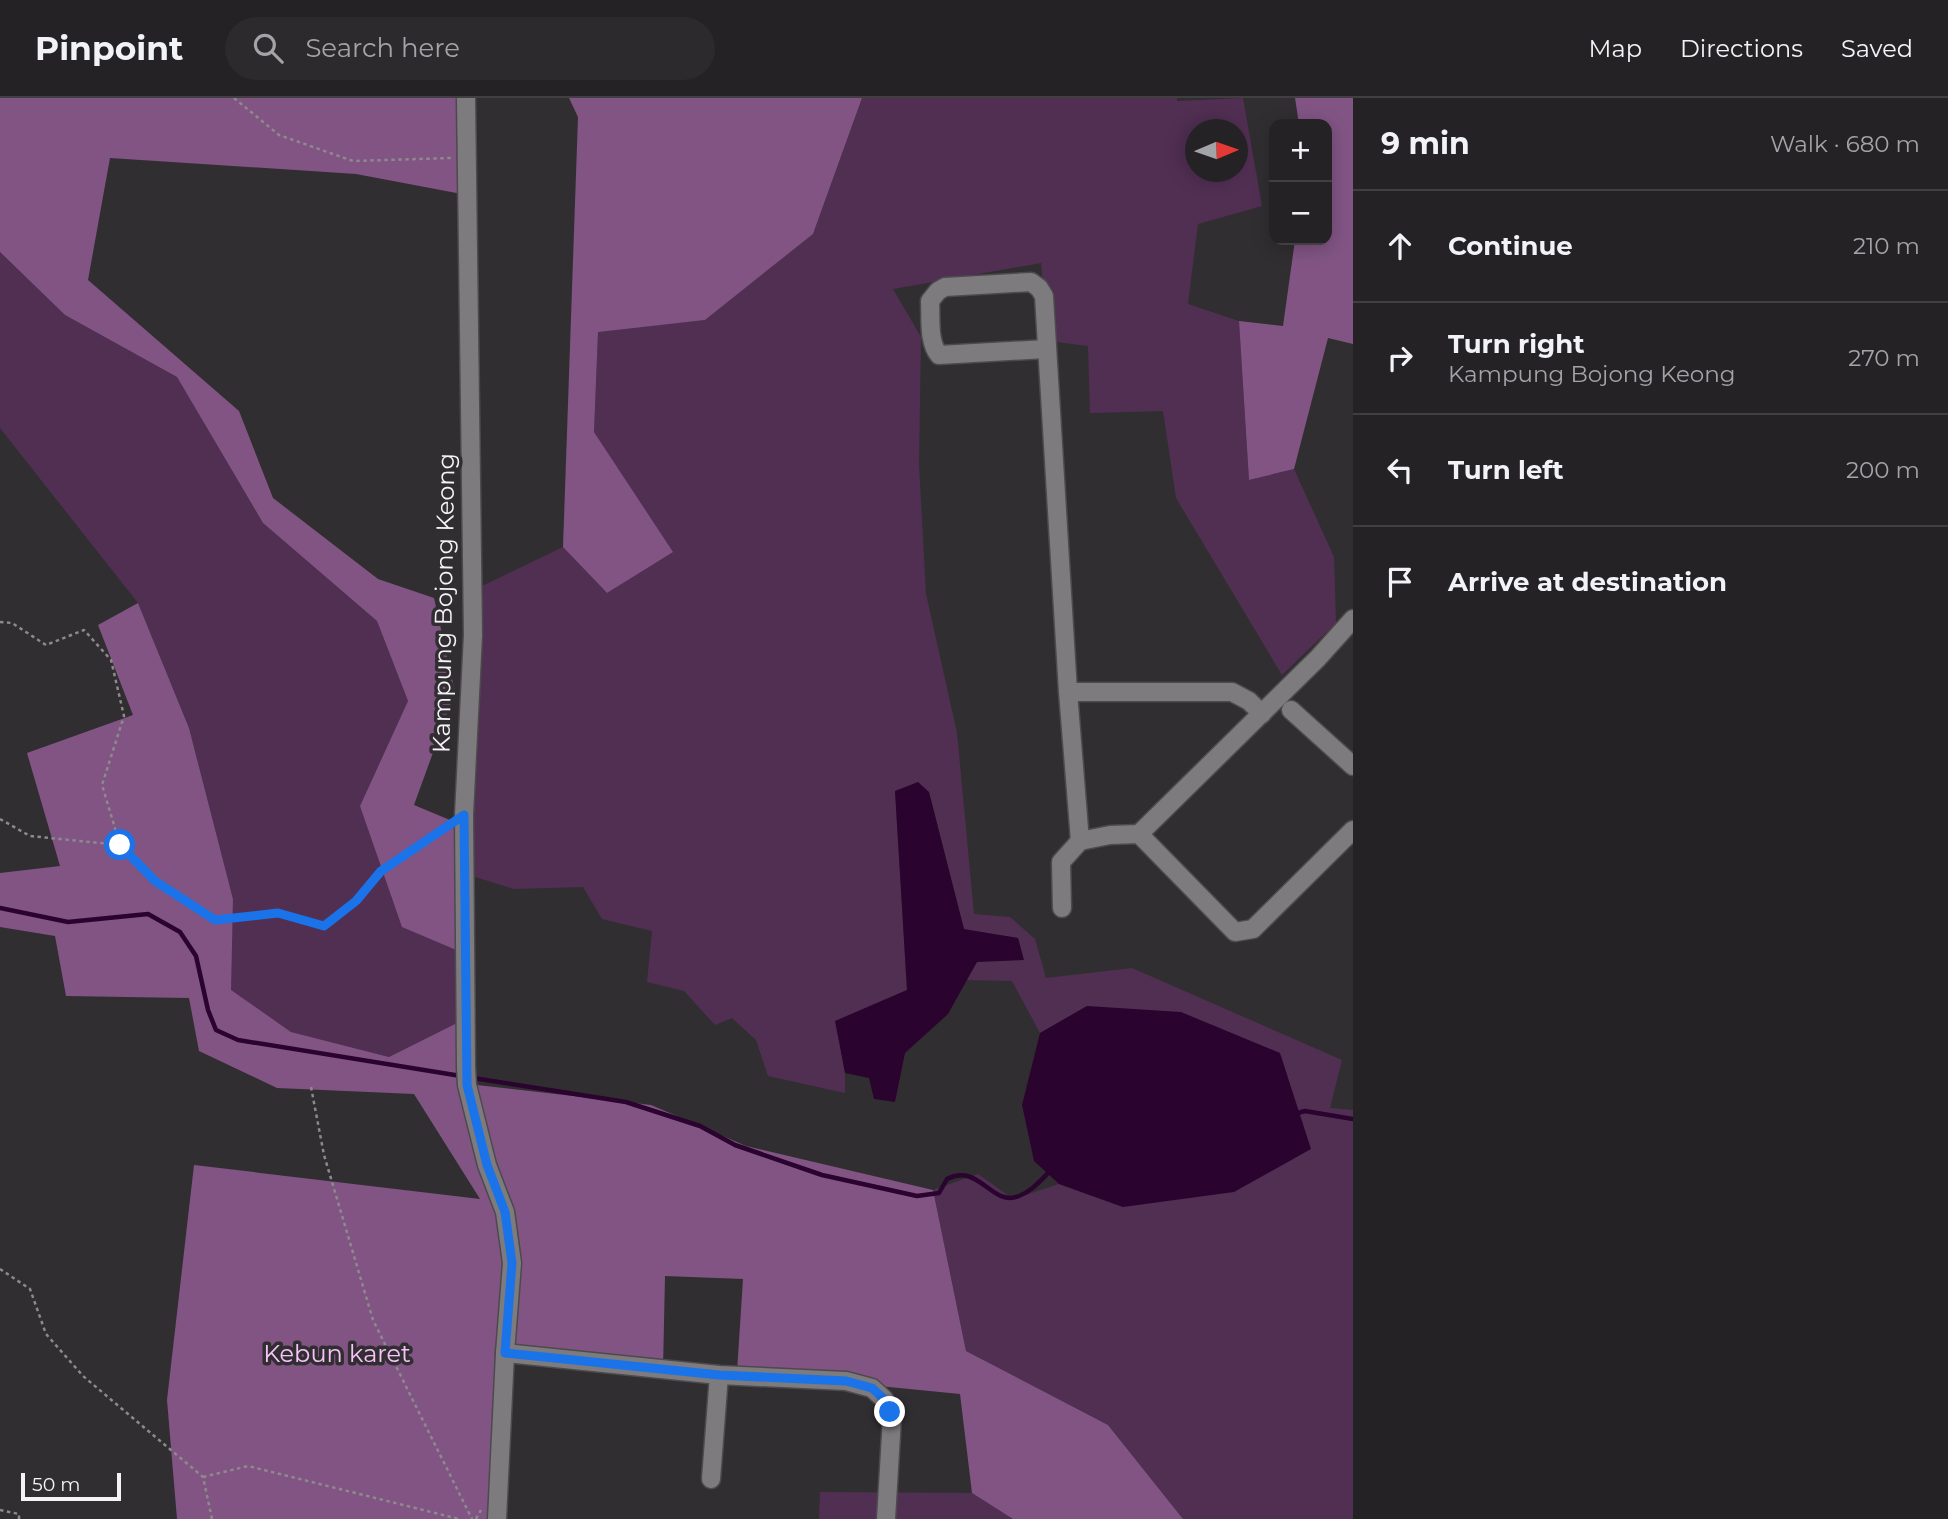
<!DOCTYPE html>
<meta charset="utf-8">
<style>
:root{--surface:#252225;--page:#2d2a2d;--text:#f1f3f6;--muted:#a3a4a7;--line:#423f42}
body{margin:0;font-family:Montserrat,sans-serif;background:var(--page);color:var(--text)}
.controls{position:absolute;right:21px;top:21px;display:grid;overflow:hidden;border-radius:14px;box-shadow:0 4px 18px #0003}
.controls button{width:63px;height:63px;display:grid;place-items:center;padding:0;border:0;border-bottom:2px solid var(--line);background:var(--surface);color:var(--text);font:35px sans-serif}
.compass{position:absolute;left:1185px;top:21px;width:63px;height:63px;border-radius:50%;background:var(--surface);box-shadow:0 4px 18px #0003;rotate:88deg}
.scale{position:absolute;left:21px;bottom:18px;width:100px;box-sizing:border-box;padding-left:7px;border:4px solid #f5f3f5;border-top:0;font-size:19px;line-height:24px;white-space:nowrap;color:#f5f3f5;-webkit-text-stroke:5px #312e31;paint-order:stroke}
.stop{position:absolute;width:21px;height:21px;margin:-16px;border:5px solid #1a73e8;border-radius:50%;background:#fff}
.stop.end{background:#1a73e8;border-color:#fff;box-shadow:0 2px 7px #0008}
.list{margin:0;padding:0;list-style:none}
h2{display:flex;justify-content:space-between;align-items:center;height:91px;margin:0;padding:0 28px;font-size:30px}
h2 small{font-size:23px;font-weight:400;color:var(--muted)}
.list li{display:grid;grid-template-columns:46px 1fr auto;gap:21px;align-items:center;box-sizing:border-box;height:112px;padding:0 28px;border-top:2px solid var(--line)}
.list b{display:block;font-size:26px;white-space:nowrap}
.list p{margin:0;font-size:23px;white-space:nowrap;color:var(--muted)}
.list em{font-size:23px;font-style:normal;color:var(--muted)}
.icon{flex:none;width:38px;height:38px;fill:none;stroke:currentColor;stroke-width:2;stroke-linecap:round;stroke-linejoin:round}
.map{position:relative;flex:none;width:1353px;height:1421px;overflow:hidden}
header{display:flex;align-items:center;gap:42px;box-sizing:border-box;height:98px;padding:0 35px;background:var(--surface);border-bottom:2px solid var(--line)}
header strong{font-size:33px}
nav{display:flex;gap:38px;margin-inline-start:auto;font-size:24px}
.search{width:490px;height:63px;background:var(--page);display:flex;align-items:center;gap:18px;box-sizing:border-box;padding:0 24px;border-radius:38px;color:var(--muted);font-size:26px}
main{display:flex}
aside{flex:1;background:var(--surface)}
.map>svg:first-child{display:block}
.green{fill:#512f53;fill-rule:evenodd}
.forest{fill:#815484}
.water{fill:#2b032f}
.lines{fill:none;stroke-linecap:round;stroke-linejoin:round}
.stream{stroke:#2b032f;stroke-width:4.5}
.minor-casing{stroke:#4c4a4c;stroke-width:21}
.path{stroke:#8c8a8c;stroke-width:2.5;stroke-dasharray:3.5 3.5;stroke-linecap:butt}
.minor{stroke:#7d7b7d;stroke-width:18}
.route{stroke:#1a73e8;stroke-width:9}
.labels{text-anchor:middle;stroke-width:7;stroke-linejoin:round;paint-order:stroke}
.street-label{font-size:24px;fill:#f5f3f5;stroke:#312e31}
.park-label{font-size:24px;fill:#f8c2fb;stroke:#312e31}
</style>
<header>
<strong>Pinpoint</strong>
<div class="search"><svg class="icon" aria-label="search" viewBox="0 0 24 24"><circle cx="10" cy="10" r="6"/><path d="M15 15l6 6"/></svg>Search here</div>
<nav><a>Map</a><a>Directions</a><a>Saved</a></nav>
</header>
<main>
<div class="map">
<svg width="1353" height="1421" viewBox="0 0 1353 1421">
<rect width="100%" height="100%" fill="#312e31"/>
<!-- green -->
<g class="green">
<path d="M 862,0 L 1177,0 L 1177,3 L 1243,0 L 1262,108 L 1198,126 L 1188,206 L 1239,223 L 1249,382 L 1294,371 L 1334,459 L 1336,525 L 1282,577 L 1176,400 L 1163,313 L 1090,315 L 1088,248 L 1048,243 L 1041,165 L 893,191 L 921,239 L 919,367 L 926,496 L 957,635 L 974,816 L 1010,819 L 1035,841 L 1046,880 L 1132,870 L 1342,962 L 1330,1010 L 1353,1012 L 1353,1421 L 1183,1421 L 1108,1327 L 966,1253 L 933,1092 L 978,1076 L 1013,1101 L 1059,1086 L 1123,1109 L 1087,908 L 1040,935 L 1012,883 L 966,882 L 977,863 L 1023,862 L 1018,840 L 964,832 L 929,694 L 895,693 L 907,892 L 836,923 L 845,975 L 845,995 L 768,978 L 756,942 L 732,920 L 715,927 L 684,893 L 647,884 L 652,833 L 602,821 L 583,789 L 514,791 L 469,777 L 478,490 L 563,449 L 607,495 L 672,453 L 594,334 L 598,233 L 705,222 L 813,136 ZM 1196,32 L 1238,32 L 1238,74 L 1196,74 Z"/>
<path d="M 0,154 L 65,217 L 177,279 L 263,425 L 377,523 L 408,603 L 360,708 L 468,857 L 467,920 L 389,959 L 291,934 L 230,892 L 233,801 L 189,630 L 138,505 L 0,330 Z"/>
<path d="M 820,1394 L 972,1395 L 1013,1421 L 819,1421 Z"/>
</g>
<!-- forest -->
<g class="forest">
<path d="M 0,0 L 466,0 L 467,97 L 356,76 L 110,60 L 88,182 L 239,313 L 273,400 L 378,481 L 434,500 L 455,594 L 414,707 L 469,730 L 468,857 L 402,829 L 360,708 L 408,603 L 377,523 L 263,425 L 177,279 L 65,217 L 0,154 Z"/>
<path d="M 569,0 L 862,0 L 813,136 L 705,222 L 598,234 L 594,334 L 673,454 L 607,495 L 563,449 L 578,19 Z"/>
<path d="M 1295,0 L 1353,0 L 1353,246 L 1328,240 L 1294,371 L 1249,382 L 1239,223 L 1283,228 L 1295,142 L 1327,142 L 1327,26 L 1299,26 Z"/>
<path d="M 138,505 L 189,630 L 233,801 L 231,892 L 291,934 L 389,959 L 467,920 L 468,986 L 651,1007 L 746,1048 L 933,1092 L 966,1253 L 1108,1327 L 1183,1421 L 1013,1421 L 972,1395 L 960,1296 L 737,1274 L 743,1181 L 665,1178 L 663,1271 L 501,1252 L 492,1421 L 177,1421 L 167,1302 L 194,1067 L 480,1101 L 414,996 L 277,990 L 199,953 L 189,900 L 66,898 L 55,838 L 0,829 L 0,775 L 60,768 L 27,655 L 133,617 L 98,527 Z"/>
</g>
<!-- water -->
<g class="water">
<path d="M 918,684 L 929,694 L 964,831 L 1018,840 L 1024,862 L 977,864 L 948,916 L 905,955 L 895,1004 L 874,1001 L 869,980 L 845,975 L 835,923 L 907,892 L 895,693 Z"/>
<path d="M 1087,908 L 1181,914 L 1280,955 L 1311,1051 L 1234,1094 L 1123,1109 L 1059,1086 L 1034,1063 L 1022,1007 L 1040,935 Z"/>
</g>
<g class="lines">
<!-- stream -->
<g class="stream">
<path d="M 0,810 L 68,824 L 148,816 L 180,834 L 196,858 L 208,912 L 216,932 L 238,942 L 461,978"/>
<path d="M 473,980 L 626,1004 L 700,1028 L 735,1047 L 822,1077 L 917,1098 L 939,1095 L 947,1081 C 979,1064 992,1110 1019,1098 C 1032,1093 1041,1082 1050,1073"/>
<path d="M 1294,1016 L 1305,1013 L 1353,1021"/>
</g>
<defs>
<g id="minor">
<path d="M 466,0 L 473,537 L 464,717 L 466,969 L 467,987 L 487,1067 L 505,1114 L 512,1165 L 505,1255 L 497,1421"/>
<path d="M 1046,251 L 939,257 C 928,244 931,220 930,203 L 938,193 L 945,189 L 1031,184 L 1039,190 L 1044,198 L 1068,594 L 1080,743 L 1110,737 L 1139,736 L 1235,834 L 1253,831 L 1353,732"/>
<path d="M 1068,594 L 1232,594 L 1249,603 L 1262,616"/>
<path d="M 1291,612 L 1353,668"/>
<path d="M 1139,736 L 1318,560 L 1353,521"/>
<path d="M 1062,810 L 1061,764 L 1080,743"/>
<path d="M 505,1255 L 719,1277 L 846,1283 L 872,1290 L 884,1301 L 892,1320 L 886,1421"/>
<path d="M 711,1381 L 719,1277"/>
</g>
</defs>
<!-- minor casing -->
<use href="#minor" class="minor-casing"/>
<!-- path -->
<g class="path">
<path d="M 234,0 L 279,37 L 353,63 L 451,60"/>
<path d="M 0,524 L 12,525 L 46,547 L 84,532 L 111,562 L 124,618 L 102,687 L 120,747"/>
<path d="M 0,721 L 30,738 L 120,747 L 155,783 L 215,822 L 278,815 L 324,828 L 356,803 L 381,773 L 450,727"/>
<path d="M 311,989 L 324,1057 L 373,1222 L 472,1421"/>
<path d="M 0,1171 L 30,1191 L 46,1236 L 83,1278 L 203,1379 L 212,1421"/>
<path d="M 203,1379 L 248,1368 L 459,1421"/>
<path d="M 0,1412 L 19,1416 L 19,1421"/>
<path d="M 476,1421 L 481,1412"/>
</g>
<!-- minor -->
<use href="#minor" class="minor"/>
</g>
<g class="lines">
<!-- route -->
<path class="route" d="M 120,747 L 155,783 L 215,822 L 278,815 L 324,828 L 356,803 L 381,773 L 464,717 L 467,987 L 487,1067 L 505,1114 L 512,1165 L 505,1255 L 719,1277 L 846,1283 L 872,1290 L 884,1301 L 890,1314"/>
</g>
<g class="labels">
<!-- street labels -->
<g class="street-label">
<text transform="translate(444 505) rotate(-89)" y="8">Kampung Bojong Keong</text>
</g>
<!-- park labels -->
<g class="park-label">
<text x="337" y="1264">Kebun karet</text>
</g>
</g>
</svg>
<div class="controls">
<button>+</button>
<button>−</button>
</div>
<svg class="compass" viewBox="-18 -18 36 36"><path d="M0-13l5 13h-10z" fill="#e53935"/><path d="M0 13l5-13h-10z" fill="#a3a4a7"/></svg>
<div class="scale">50 m</div>
<div class="stop" style="left:120px;top:747px"></div>
<div class="stop end" style="left:890px;top:1314px"></div>
</div>
<aside>
<h2>9 min<small>Walk · 680 m</small></h2>
<ul class="list">
<li><svg class="icon" aria-label="ahead" viewBox="0 0 24 24"><path d="M12 20V5M6 11l6-6 6 6"/></svg><div><b>Continue</b></div><em>210 m</em></li>
<li><svg class="icon" aria-label="right" viewBox="0 0 24 24"><path d="M7 20v-9h11M14 6l5 5-5 5"/></svg><div><b>Turn right</b><p>Kampung Bojong Keong</p></div><em>270 m</em></li>
<li><svg class="icon" aria-label="left" viewBox="0 0 24 24"><path d="M17 20v-9H6M10 6l-5 5 5 5"/></svg><div><b>Turn left</b></div><em>200 m</em></li>
<li><svg class="icon" aria-label="arrive" viewBox="0 0 24 24"><path d="M6 21V4h12l-3 4 3 4H6"/></svg><div><b>Arrive at destination</b></div></li>
</ul>
</aside>
</main>
